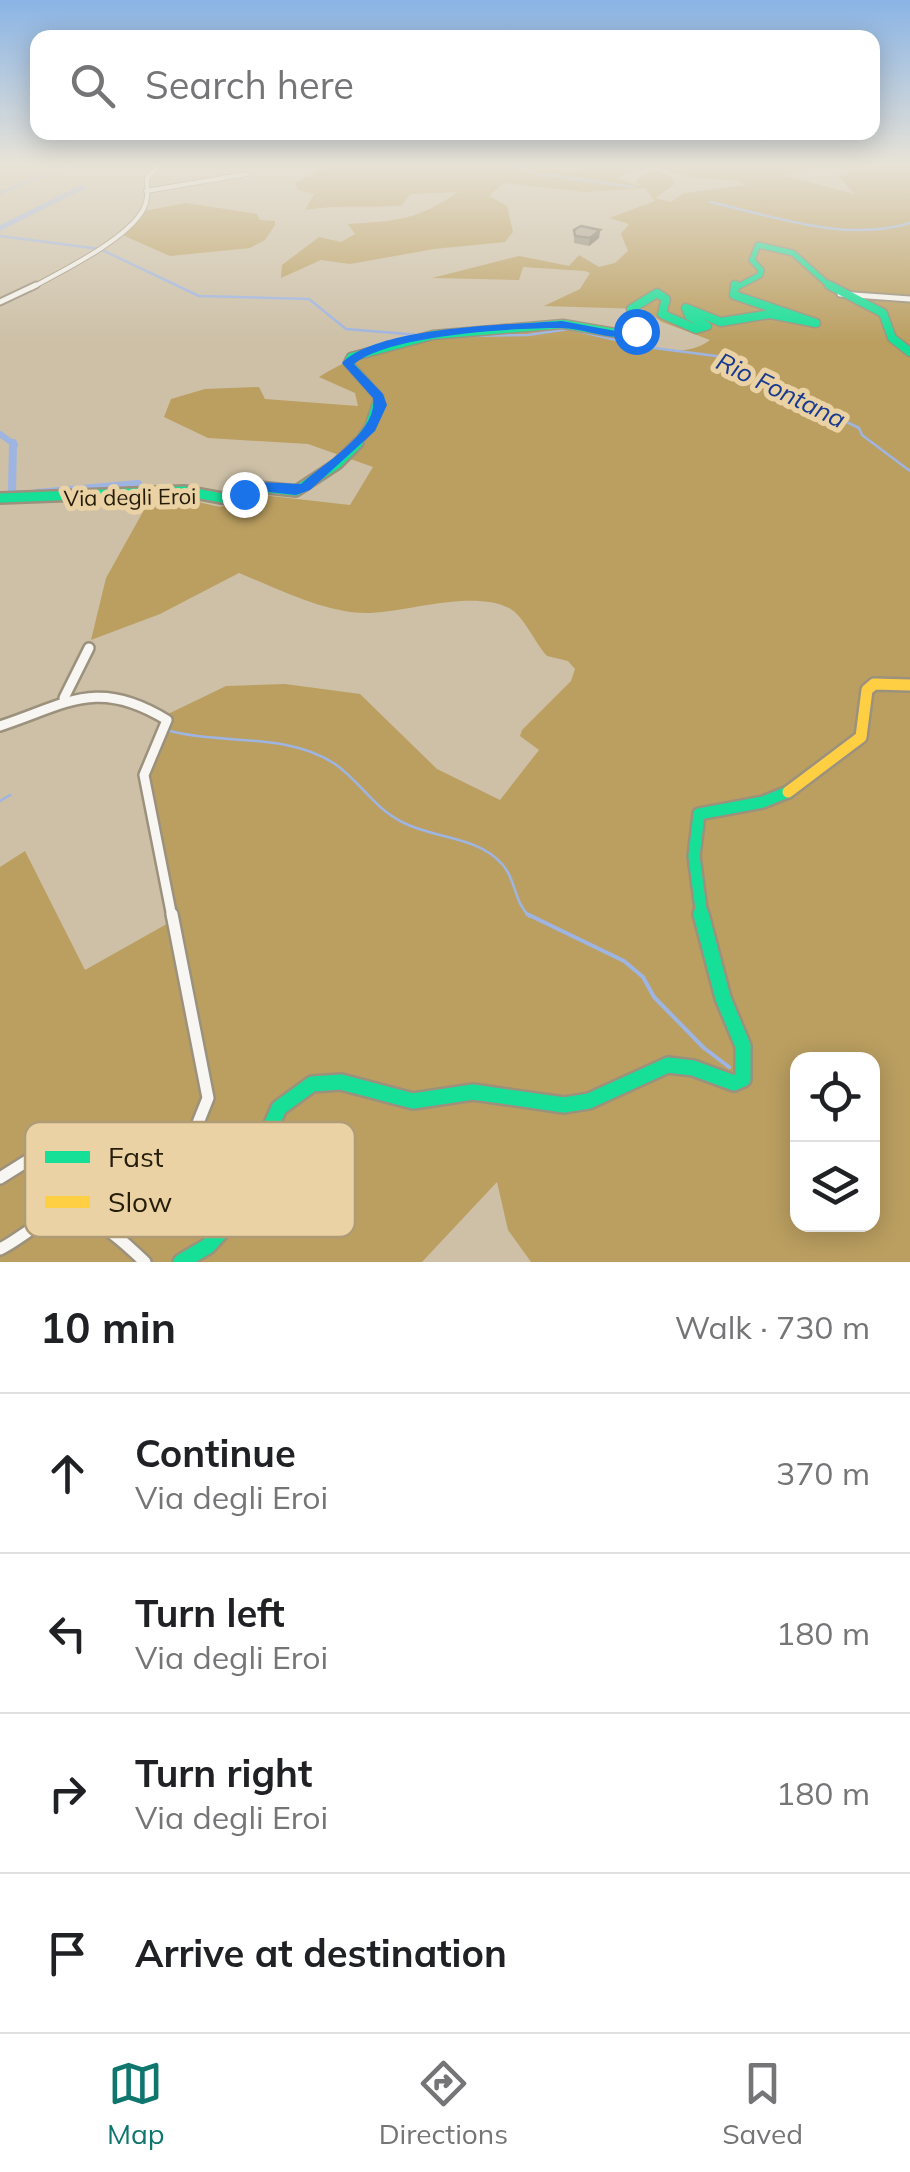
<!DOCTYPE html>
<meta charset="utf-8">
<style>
:root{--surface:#fff;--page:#f6f6f6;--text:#202124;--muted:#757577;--line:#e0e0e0;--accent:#0f766e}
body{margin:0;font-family:Mulish,sans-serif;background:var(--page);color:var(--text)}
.controls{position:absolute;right:30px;bottom:30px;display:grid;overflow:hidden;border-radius:20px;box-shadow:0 5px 25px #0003}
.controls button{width:90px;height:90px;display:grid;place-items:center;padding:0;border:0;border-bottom:2px solid var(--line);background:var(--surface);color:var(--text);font:50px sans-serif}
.stop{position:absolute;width:30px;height:30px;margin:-22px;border:8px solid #1a73e8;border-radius:50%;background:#fff}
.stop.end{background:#1a73e8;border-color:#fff;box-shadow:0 2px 10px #0008}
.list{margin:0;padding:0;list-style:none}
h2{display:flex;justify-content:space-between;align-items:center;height:130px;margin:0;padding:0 40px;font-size:42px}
h2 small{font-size:32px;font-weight:400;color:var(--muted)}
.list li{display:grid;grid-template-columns:65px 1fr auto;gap:30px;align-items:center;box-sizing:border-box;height:160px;padding:0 40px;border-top:2px solid var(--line)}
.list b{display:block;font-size:38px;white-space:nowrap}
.list p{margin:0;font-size:32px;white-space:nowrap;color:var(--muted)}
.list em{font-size:32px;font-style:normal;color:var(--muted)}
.icon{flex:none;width:55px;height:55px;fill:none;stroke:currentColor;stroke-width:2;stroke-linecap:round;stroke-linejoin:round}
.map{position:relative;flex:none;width:910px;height:1262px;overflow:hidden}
.search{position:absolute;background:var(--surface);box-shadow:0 5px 25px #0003;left:30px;right:30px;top:30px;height:110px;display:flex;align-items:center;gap:25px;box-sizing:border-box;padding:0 35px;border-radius:20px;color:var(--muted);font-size:38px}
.sheet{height:770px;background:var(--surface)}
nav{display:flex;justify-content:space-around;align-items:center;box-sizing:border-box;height:140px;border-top:2px solid var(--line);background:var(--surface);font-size:28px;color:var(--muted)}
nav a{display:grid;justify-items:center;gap:5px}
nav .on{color:var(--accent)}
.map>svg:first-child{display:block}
.forest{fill:#bb9f61;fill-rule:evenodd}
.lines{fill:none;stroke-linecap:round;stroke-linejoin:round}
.stream-far1{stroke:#9eb4e1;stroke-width:2.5}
.stream{stroke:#9eb4e1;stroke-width:4}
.canal-far2{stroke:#9eb4e1;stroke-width:5}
.canal-far1{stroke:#9eb4e1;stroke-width:6}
.canal{stroke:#9eb4e1;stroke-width:8}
.street-far3-casing{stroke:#9b917d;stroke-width:6}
.street-far2-casing{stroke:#9b917d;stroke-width:9}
.street-far1-casing{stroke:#9b917d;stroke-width:14}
.street-casing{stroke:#9b917d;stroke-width:16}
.fast-far4-casing{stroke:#9b917d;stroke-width:8}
.fast-far3-casing{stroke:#9b917d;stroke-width:11}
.fast-far2-casing{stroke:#9b917d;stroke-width:14}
.fast-far1-casing{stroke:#9b917d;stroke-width:16}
.fast-casing{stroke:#9b917d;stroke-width:20}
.slow-casing{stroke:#9b917d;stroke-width:16}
.street-far3{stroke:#f8f6f2;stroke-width:4}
.street-far2{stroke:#f8f6f2;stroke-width:5}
.street-far1{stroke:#f8f6f2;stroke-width:9}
.street{stroke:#f8f6f2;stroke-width:11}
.fast-far4{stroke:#16e098;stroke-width:5}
.fast-far3{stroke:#16e098;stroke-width:8}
.fast-far2{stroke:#16e098;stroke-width:9}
.fast-far1{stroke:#16e098;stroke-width:11}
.fast{stroke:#16e098;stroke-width:15}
.slow{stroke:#ffcf43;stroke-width:11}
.wall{fill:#918877}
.shaded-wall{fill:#766f61}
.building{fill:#a99e8a;stroke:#766f61;stroke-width:2.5}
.route{fill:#1a73e8}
.labels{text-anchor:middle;stroke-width:10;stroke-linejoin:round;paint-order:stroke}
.far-street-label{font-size:22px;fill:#251d0a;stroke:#ead2a4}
.far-water-label{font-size:25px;font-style:italic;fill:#173a8f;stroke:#ead2a4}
.key{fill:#ead2a4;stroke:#af9c76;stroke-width:2.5}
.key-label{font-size:28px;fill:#251d0a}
</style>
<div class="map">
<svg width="910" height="1262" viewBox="0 0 910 1262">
<rect width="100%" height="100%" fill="#cdc0a7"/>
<!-- forest -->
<g class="forest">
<path d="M 319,165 L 513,165 L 562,170 L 648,165 L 616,178 L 642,187 L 635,181 L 654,169 L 671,177 L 675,184 L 655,198 L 671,202 L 684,193 L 746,185 L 736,180 L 692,178 L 650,165 L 821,165 L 786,176 L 854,194 L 839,176 L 852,172 L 836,165 L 910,165 L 910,1262 L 531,1262 L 508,1230 L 497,1182 L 422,1262 L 0,1262 L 0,867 L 25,851 L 85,970 L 172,921 L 144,767 L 170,731 L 168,714 L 226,686 L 285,684 L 360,694 L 437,769 L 500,800 L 539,750 L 520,736 L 522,730 L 571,681 L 575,669 L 568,661 L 547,656 C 535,643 524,616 509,608 C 472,590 411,611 371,613 C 329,615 278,589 239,573 L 160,614 L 91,640 L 106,578 L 149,501 L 172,496 L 220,507 L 262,495 L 350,505 L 373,467 L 308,444 L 208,438 L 164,417 L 171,399 L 205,389 L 259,387 L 265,399 L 358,406 L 355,393 L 319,377 C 387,336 425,337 502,330 C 521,328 543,323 563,324 C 609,327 670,370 710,340 L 662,322 L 642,309 L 544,306 L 580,289 L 590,273 L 585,271 L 523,267 L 519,280 L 432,278 L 519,256 L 569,266 L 579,255 L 599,267 L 615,263 L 628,251 L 621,234 L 629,224 L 609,218 L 655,201 L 645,188 L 585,192 L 504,183 L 489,196 L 507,206 L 513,232 L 505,242 L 434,249 L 350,264 L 321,260 L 281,278 L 282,265 L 319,237 L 341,242 L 355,234 L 348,224 C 396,221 418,220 458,192 L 410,194 L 402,205 C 369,209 338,204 305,210 L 314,194 L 298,190 L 295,183 L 322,169 ZM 798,1060 L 872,1060 L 872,1224 L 798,1224 Z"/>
<path d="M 186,203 L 257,214 L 260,220 L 275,221 L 275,225 L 265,240 L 250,248 L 170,256 L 118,233 L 144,211 Z"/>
</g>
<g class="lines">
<!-- stream-far1 -->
<g class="stream-far1">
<path d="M 507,165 L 539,174 L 633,187"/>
<path d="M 0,193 L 68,165"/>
<path d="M 710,202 C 773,216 846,243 910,223"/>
<path d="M 0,236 L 100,249 L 199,296 L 309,299 L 346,329 L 420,335"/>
<path d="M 463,336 L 528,335 L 569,329 L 646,347 L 724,357 L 735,368 L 859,428 L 862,435 L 910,471"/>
<path d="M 170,731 C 222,745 287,732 335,764 C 361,782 373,808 404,823 C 436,839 477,836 502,864 C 517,881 513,901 530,917"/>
<path d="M 0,801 L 10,795"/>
</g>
<!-- stream -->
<path class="stream" d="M 527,914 L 624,961 L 643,977 L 654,997 L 704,1048 L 729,1067"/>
<!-- canal-far2 -->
<path class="canal-far2" d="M 0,228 L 82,187"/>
<!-- canal-far1 -->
<path class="canal-far1" d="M 0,434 L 15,445"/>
<!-- canal -->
<g class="canal">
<path d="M 13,443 L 12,494 L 21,494"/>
<path d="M 36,493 L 138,484"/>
</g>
<defs>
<g id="street-far3">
<path d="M 146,191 L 247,174"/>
<path d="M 31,288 C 62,271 126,240 143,210 C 149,200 147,188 147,178 L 160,165"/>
</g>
<g id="street-far2">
<path d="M 840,294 L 910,299"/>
<path d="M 0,302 L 36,285"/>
</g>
<g id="street-far1">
<path d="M 64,698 L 89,648"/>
<path d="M 0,726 C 67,704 97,677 167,720 L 144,775 L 172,917"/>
</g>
<g id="street">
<path d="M 0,1178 L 43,1151 L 86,1132 L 169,1143 L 196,1128 L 208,1098 L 172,914"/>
<path d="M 0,1249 C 17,1241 31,1227 48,1220 C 87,1203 119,1238 145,1262"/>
</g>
<path id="fast-far4" d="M 735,288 L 760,275 L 761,270 L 752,260 L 758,245 L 793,253 L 832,288"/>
<g id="fast-far3">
<path d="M 829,285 L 883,313 L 892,338 L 910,352"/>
<path d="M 356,445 L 369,427 L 379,397 L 348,363 L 351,357 L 433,335 L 563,324 L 627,335 L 636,331 L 631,309 L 657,293 L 666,299 L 662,314 L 696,329 L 707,326 L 689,316 L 686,308 L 721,322 L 770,314 L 816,323 L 734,295 L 735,285"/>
</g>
<path id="fast-far2" d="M 0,498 L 184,491 L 222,498 L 259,487 L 296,491 L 337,464 L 358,443"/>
<path id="fast-far1" d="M 702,917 L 694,856 L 699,814 L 763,802 L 788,792"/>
<path id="fast" d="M 181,1262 L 208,1246 L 227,1225 L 279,1108 L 312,1084 L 341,1082 L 413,1101 L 473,1092 L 564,1105 L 589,1101 L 668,1065 L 693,1068 L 734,1083 L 743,1079 L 743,1046 L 723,998 L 701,914"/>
<path id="slow" d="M 788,792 L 861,737 L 867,690 L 874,684 L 910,685"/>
</defs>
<!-- street-far3 casing -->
<use href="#street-far3" class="street-far3-casing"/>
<!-- street-far2 casing -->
<use href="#street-far2" class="street-far2-casing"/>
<!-- street-far1 casing -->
<use href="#street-far1" class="street-far1-casing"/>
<!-- street casing -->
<use href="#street" class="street-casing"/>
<!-- fast-far4 casing -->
<use href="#fast-far4" class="fast-far4-casing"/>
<!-- fast-far3 casing -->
<use href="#fast-far3" class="fast-far3-casing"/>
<!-- fast-far2 casing -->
<use href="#fast-far2" class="fast-far2-casing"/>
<!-- fast-far1 casing -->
<use href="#fast-far1" class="fast-far1-casing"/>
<!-- fast casing -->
<use href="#fast" class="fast-casing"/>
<!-- slow casing -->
<use href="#slow" class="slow-casing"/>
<!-- street-far3 -->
<use href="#street-far3" class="street-far3"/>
<!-- street-far2 -->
<use href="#street-far2" class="street-far2"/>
<!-- street-far1 -->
<use href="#street-far1" class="street-far1"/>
<!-- street -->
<use href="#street" class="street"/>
<!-- fast-far4 -->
<use href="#fast-far4" class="fast-far4"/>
<!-- fast-far3 -->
<use href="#fast-far3" class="fast-far3"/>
<!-- fast-far2 -->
<use href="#fast-far2" class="fast-far2"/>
<!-- fast-far1 -->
<use href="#fast-far1" class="fast-far1"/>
<!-- fast -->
<use href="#fast" class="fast"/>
<!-- slow -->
<use href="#slow" class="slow"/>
</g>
<!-- wall -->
<path class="wall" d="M 574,230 L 600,230 L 599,238 L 589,246 L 574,243 Z"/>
<!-- shaded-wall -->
<path class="shaded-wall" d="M 600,230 L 599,238 L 589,246 L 590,238 Z"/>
<!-- building -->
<path class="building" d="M 581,226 L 600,230 L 590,238 L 575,236 L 574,230 Z"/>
<!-- sky -->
<linearGradient id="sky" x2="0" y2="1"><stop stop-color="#8ab4e5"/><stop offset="0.48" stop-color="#e8e3d7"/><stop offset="1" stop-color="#e8e3d7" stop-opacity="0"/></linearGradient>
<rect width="910" height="342" fill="url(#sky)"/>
<!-- route -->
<path class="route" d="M 562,321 L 621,332 L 636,328 L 642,331 C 615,346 587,327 559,328 C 512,328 388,335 354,364 L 383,394 L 387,405 L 375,431 L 310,490 L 296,495 L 260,491 L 244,498 L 237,494 L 258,482 L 301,484 C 324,463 378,432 373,398 L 342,363 C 379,326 509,325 562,321 Z"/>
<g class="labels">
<!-- far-street labels -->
<g class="far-street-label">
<text transform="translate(130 497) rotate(-1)" y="8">Via degli Eroi</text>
</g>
<!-- far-water labels -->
<g class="far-water-label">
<text transform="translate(781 390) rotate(26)" y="9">Rio Fontana</text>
</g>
</g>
<!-- legend -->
<rect x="25" y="1122" width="330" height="115" rx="15" class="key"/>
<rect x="45" y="1151" width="45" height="12" fill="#16e098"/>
<rect x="45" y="1196" width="45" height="12" fill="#ffcf43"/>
<g class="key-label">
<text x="108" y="1167">Fast</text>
<text x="108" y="1212">Slow</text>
</g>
</svg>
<div class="controls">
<button><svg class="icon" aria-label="locate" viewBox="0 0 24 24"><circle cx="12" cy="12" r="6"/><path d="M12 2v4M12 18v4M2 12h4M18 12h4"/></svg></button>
<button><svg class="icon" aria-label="layers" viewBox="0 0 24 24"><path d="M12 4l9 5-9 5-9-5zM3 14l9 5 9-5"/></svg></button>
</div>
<div class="stop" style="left:636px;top:331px"></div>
<div class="stop end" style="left:244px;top:494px"></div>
<div class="search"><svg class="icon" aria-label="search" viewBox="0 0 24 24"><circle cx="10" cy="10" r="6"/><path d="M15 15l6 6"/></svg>Search here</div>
</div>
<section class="sheet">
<h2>10 min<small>Walk · 730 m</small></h2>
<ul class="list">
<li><svg class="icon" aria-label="ahead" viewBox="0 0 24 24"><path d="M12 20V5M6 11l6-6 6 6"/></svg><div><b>Continue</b><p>Via degli Eroi</p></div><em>370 m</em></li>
<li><svg class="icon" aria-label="left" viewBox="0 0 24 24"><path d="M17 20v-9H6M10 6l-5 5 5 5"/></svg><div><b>Turn left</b><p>Via degli Eroi</p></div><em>180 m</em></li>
<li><svg class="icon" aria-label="right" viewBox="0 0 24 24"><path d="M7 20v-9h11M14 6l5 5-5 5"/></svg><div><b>Turn right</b><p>Via degli Eroi</p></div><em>180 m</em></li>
<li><svg class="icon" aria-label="arrive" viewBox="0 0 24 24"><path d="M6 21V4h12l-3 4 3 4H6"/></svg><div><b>Arrive at destination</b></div></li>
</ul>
</section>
<nav>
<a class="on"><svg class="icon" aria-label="map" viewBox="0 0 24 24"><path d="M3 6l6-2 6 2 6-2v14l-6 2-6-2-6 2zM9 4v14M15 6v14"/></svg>Map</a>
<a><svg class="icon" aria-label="directions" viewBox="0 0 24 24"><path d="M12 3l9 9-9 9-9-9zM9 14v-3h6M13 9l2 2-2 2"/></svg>Directions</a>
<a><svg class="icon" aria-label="saved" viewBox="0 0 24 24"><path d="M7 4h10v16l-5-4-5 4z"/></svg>Saved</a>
</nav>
